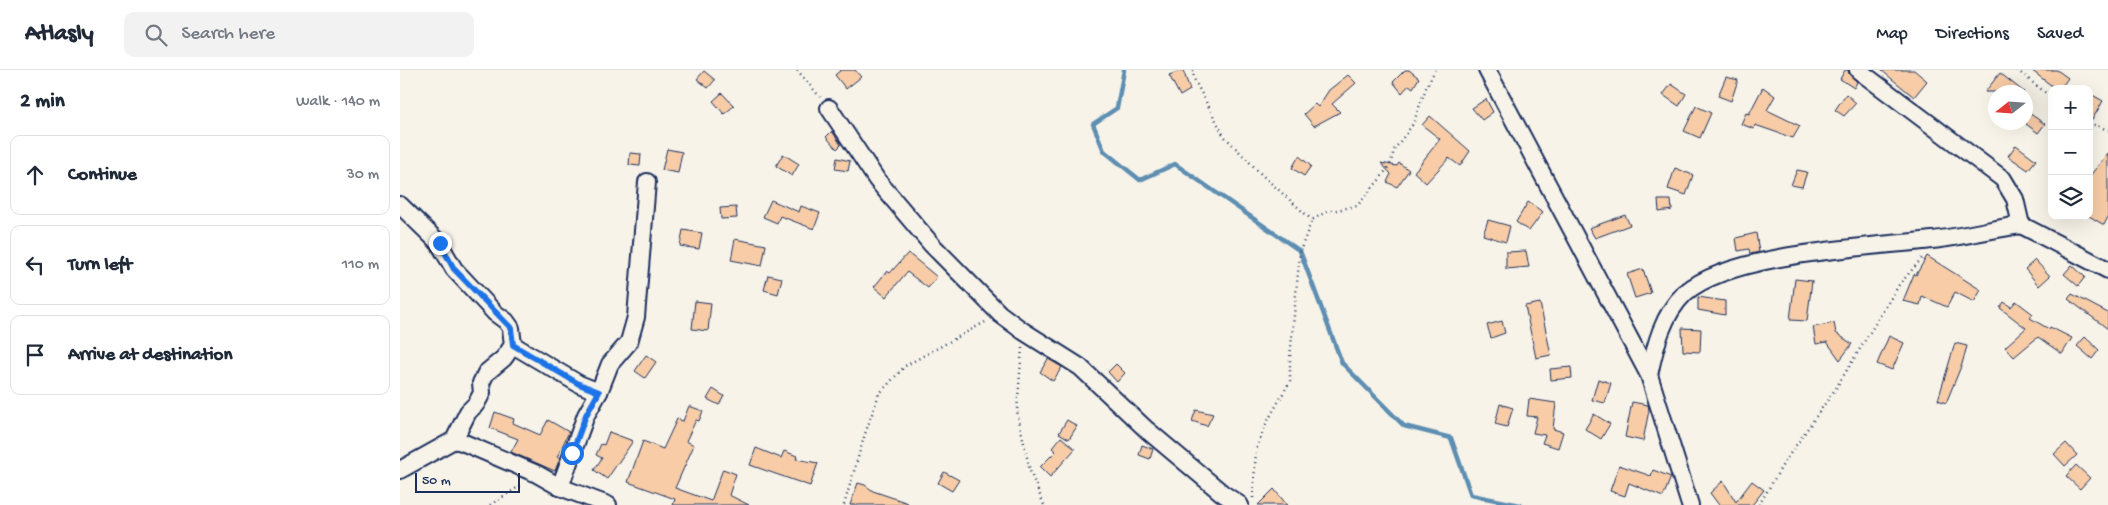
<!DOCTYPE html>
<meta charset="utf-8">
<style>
:root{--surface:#fff;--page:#f2f2f3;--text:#1f2937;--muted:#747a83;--line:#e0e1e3}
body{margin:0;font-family:"Gochi Hand",sans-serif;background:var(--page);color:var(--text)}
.controls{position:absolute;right:15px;top:15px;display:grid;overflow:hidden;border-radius:10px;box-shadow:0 5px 20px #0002}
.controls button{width:45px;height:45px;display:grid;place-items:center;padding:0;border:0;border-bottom:1px solid var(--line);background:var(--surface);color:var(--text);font:25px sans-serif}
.compass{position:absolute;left:1588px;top:15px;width:45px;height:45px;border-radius:50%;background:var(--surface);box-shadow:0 5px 20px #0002;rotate:253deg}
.scale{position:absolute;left:15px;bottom:12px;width:105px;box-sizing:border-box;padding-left:5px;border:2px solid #1b2f5e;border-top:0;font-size:14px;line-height:18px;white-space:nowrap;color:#1b2f5e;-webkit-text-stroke:4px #f7f3e8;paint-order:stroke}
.stop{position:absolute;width:15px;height:15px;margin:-11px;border:4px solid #1a73e8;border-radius:50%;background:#fff}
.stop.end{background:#1a73e8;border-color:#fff;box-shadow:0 1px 5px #0008}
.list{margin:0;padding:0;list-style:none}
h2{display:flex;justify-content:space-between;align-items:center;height:65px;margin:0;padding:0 20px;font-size:21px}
h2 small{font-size:16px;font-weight:400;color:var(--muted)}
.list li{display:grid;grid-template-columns:32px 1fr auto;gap:15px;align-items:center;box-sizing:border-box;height:80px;margin:0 10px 10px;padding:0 10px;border:1px solid var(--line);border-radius:10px}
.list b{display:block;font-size:19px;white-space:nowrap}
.list em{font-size:16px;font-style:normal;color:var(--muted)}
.icon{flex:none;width:28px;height:28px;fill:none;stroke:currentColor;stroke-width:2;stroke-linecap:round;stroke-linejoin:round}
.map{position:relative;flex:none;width:1708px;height:435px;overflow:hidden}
header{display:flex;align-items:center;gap:30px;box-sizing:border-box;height:70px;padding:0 25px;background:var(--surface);border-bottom:1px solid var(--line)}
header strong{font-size:24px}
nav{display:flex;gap:28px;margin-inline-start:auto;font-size:18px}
.search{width:350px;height:45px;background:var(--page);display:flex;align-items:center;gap:12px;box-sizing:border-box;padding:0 18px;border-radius:10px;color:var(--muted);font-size:19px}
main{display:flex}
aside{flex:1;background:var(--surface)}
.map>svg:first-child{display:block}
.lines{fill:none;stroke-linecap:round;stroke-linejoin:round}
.stream{stroke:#5d8eb2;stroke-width:4.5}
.building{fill:#f7cca6;stroke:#1b2f5e}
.street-casing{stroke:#1b2f5e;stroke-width:20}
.path{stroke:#1b2f5e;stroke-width:2.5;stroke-dasharray:1 4;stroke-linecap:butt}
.street{stroke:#f7f3e8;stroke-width:16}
.route{stroke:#1a73e8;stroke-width:6}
</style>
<header>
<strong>Atlasly</strong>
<div class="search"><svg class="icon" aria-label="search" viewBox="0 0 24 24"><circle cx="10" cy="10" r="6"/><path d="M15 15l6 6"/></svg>Search here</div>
<nav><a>Map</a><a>Directions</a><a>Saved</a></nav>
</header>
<main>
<aside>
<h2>2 min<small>Walk · 140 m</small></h2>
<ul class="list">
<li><svg class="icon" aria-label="ahead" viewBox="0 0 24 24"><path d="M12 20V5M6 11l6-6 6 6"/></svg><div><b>Continue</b></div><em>30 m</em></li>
<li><svg class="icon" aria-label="left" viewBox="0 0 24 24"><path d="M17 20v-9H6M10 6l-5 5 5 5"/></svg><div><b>Turn left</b></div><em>110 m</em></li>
<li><svg class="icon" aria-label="arrive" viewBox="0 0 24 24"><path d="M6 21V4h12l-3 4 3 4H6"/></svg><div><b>Arrive at destination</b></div></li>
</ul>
</aside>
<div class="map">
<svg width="1708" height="435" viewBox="0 0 1708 435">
<rect width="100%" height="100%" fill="#f7f3e8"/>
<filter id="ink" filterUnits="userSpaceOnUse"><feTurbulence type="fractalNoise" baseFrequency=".02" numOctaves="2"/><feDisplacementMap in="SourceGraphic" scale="10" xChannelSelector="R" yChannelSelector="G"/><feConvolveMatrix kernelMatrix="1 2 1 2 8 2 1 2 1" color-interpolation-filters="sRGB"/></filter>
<g filter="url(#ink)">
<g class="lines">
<!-- stream -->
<path class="stream" d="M 724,0 L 717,38 L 693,54 L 704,81 L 740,110 L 775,94 L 900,181 L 942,293 L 1004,356 L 1051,368 L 1071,425 L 1120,435"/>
</g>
<!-- building -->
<g class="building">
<path d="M 441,0 L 455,0 L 461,7 L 446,19 L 435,5 Z"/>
<path d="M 783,0 L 790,20 L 780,26 L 769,5 Z"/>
<path d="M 1005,0 L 1009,0 L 1019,8 L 1013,18 L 1009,15 L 1002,23 L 993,12 Z"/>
<path d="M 1445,0 L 1448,0 L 1449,4 L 1457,12 L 1454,18 L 1440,9 Z"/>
<path d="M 1481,0 L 1514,0 L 1527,11 L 1514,27 Z"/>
<path d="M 1631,0 L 1657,0 L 1668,8 L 1660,19 L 1656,19 Z"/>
<path d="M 304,1 L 315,10 L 308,18 L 297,9 Z"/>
<path d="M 1600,3 L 1624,22 L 1585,22 Z"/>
<path d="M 948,5 L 956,13 L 932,34 L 940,42 L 914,56 L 904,44 L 915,34 L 918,37 L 929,20 Z"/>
<path d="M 1326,7 L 1338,10 L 1331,31 L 1318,26 Z"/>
<path d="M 1271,14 L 1286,24 L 1279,36 L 1263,25 Z"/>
<path d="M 1363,17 L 1375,26 L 1367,40 L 1400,56 L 1393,68 L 1355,55 L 1354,59 L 1341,54 L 1346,43 L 1349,44 Z"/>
<path d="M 322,23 L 334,36 L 324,44 L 313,31 Z"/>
<path d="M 1689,23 L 1703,31 L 1689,55 Z"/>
<path d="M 1446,24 L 1456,33 L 1444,46 L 1435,40 Z"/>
<path d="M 1086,29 L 1093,42 L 1082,50 L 1072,38 Z"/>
<path d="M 1296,36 L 1311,43 L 1300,68 L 1284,61 Z"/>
<path d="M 1626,41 L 1645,54 L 1638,63 L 1626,54 Z"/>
<path d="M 1030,46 L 1070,81 L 1060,96 L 1049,88 L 1026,113 L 1014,102 L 1040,69 L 1022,55 Z"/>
<path d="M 432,61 L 441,75 L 437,79 L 426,67 Z"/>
<path d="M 1616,75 L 1636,90 L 1628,100 L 1608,86 Z"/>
<path d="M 267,79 L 282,82 L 278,103 L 262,100 Z"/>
<path d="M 230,83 L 241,84 L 240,96 L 229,95 Z"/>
<path d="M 1708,83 L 1708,147 L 1704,155 L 1689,146 L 1689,107 Z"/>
<path d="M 383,84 L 399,94 L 392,106 L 376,96 Z"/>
<path d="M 899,86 L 911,96 L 904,106 L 892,98 Z"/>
<path d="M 437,88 L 450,91 L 448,101 L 435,99 Z"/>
<path d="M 981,93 L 997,96 L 999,93 L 1009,100 L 997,117 L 987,112 L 991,104 Z"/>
<path d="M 1275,98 L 1293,105 L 1286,125 L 1268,119 Z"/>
<path d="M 1397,100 L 1407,102 L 1402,117 L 1391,115 Z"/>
<path d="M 371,130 L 399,142 L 401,136 L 420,143 L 414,159 L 380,146 L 377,153 L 363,147 Z"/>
<path d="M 1258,130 L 1271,130 L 1272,140 L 1259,142 Z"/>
<path d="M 1128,132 L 1143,142 L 1129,161 L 1116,152 Z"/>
<path d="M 336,137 L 337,148 L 321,149 L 320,138 Z"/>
<path d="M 1225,145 L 1230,155 L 1195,168 L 1189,158 Z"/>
<path d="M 1088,150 L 1110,156 L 1106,172 L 1083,165 Z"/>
<path d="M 283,160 L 302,163 L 299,179 L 280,176 Z"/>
<path d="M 1356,163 L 1359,182 L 1350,184 L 1349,179 L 1338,181 L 1336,168 Z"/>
<path d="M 335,169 L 366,175 L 362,196 L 331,190 Z"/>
<path d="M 1126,181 L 1129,197 L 1106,199 L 1106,182 Z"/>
<path d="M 508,183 L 537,207 L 528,218 L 507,202 L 486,227 L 474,217 L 487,201 L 490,203 Z"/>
<path d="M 1527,186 L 1581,220 L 1574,232 L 1555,222 L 1547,237 L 1522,226 L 1520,235 L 1503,231 L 1514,204 L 1516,205 Z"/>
<path d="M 1635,190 L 1650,206 L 1639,216 L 1625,199 Z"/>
<path d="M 1672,195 L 1685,207 L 1678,216 L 1664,204 Z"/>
<path d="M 1243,199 L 1251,223 L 1235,228 L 1227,204 Z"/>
<path d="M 368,205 L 382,208 L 378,224 L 364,220 Z"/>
<path d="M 1395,209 L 1412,211 L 1407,251 L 1390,250 Z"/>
<path d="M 1672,224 L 1708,243 L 1708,259 L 1668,229 Z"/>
<path d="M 1298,227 L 1325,231 L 1325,245 L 1298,240 Z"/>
<path d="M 295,231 L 311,233 L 308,261 L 292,259 Z"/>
<path d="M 1616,231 L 1633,244 L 1630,248 L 1649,259 L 1650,257 L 1672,268 L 1662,284 L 1638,267 L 1614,287 L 1605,277 L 1626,258 L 1600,238 L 1604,232 L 1611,237 Z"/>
<path d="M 1140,233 L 1151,285 L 1136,288 L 1125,236 Z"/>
<path d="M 1102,251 L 1105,263 L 1091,268 L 1087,255 Z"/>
<path d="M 1434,253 L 1436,263 L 1452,274 L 1440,290 L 1427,272 L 1416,274 L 1413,257 Z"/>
<path d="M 1282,258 L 1301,259 L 1300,282 L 1283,281 Z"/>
<path d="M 1489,266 L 1504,273 L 1492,300 L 1477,294 Z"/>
<path d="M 1685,267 L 1699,280 L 1692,289 L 1677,276 Z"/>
<path d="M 1555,273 L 1567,276 L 1562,294 L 1546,333 L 1538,330 Z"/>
<path d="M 246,285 L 256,292 L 245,308 L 235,301 Z"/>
<path d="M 648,289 L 662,297 L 653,311 L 640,302 Z"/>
<path d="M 716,294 L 725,303 L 717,312 L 708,302 Z"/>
<path d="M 1171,297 L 1172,308 L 1151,310 L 1150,299 Z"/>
<path d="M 1198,309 L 1211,313 L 1205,333 L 1192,330 Z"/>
<path d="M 313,319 L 324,326 L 319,335 L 307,329 Z"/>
<path d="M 1129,329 L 1156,333 L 1153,359 L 1163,362 L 1158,378 L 1142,373 L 1145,365 L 1133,363 L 1137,347 L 1127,346 Z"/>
<path d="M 1232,332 L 1248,335 L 1249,340 L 1243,371 L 1225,367 Z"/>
<path d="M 1100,334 L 1113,338 L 1107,357 L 1095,354 Z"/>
<path d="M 289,336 L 303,341 L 299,351 L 296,350 L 286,371 L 294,375 L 275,418 L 311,431 L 323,399 L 336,404 L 329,425 L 349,435 L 273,435 L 275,429 L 228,412 L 243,371 L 263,379 L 277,349 L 283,351 Z"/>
<path d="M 796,340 L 813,344 L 807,356 L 792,351 Z"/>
<path d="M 95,342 L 114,349 L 113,353 L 140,365 L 148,350 L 169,362 L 157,387 L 160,388 L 155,401 L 111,382 L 118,369 L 90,358 Z"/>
<path d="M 1194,344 L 1210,354 L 1201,369 L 1185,359 Z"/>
<path d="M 667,350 L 677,356 L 669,369 L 659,363 Z"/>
<path d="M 209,362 L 233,371 L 207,409 L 194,400 L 202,388 L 196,385 L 201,374 L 204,375 Z"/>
<path d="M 661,367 L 675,379 L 650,407 L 640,397 L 656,381 L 652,378 Z"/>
<path d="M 1666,373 L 1677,385 L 1665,396 L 1654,384 Z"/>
<path d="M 742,375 L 753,379 L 750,389 L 739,385 Z"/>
<path d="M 356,378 L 381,388 L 384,381 L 397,386 L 396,389 L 418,393 L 410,416 L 350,395 Z"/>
<path d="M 1219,395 L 1251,406 L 1253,400 L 1271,407 L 1263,427 L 1229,413 L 1225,426 L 1210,421 Z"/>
<path d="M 1676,395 L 1690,408 L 1680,419 L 1666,406 Z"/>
<path d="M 544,402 L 559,410 L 552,421 L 538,413 Z"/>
<path d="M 1323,411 L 1336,432 L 1352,411 L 1364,420 L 1352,435 L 1319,435 L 1310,423 Z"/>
<path d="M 458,413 L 465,415 L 473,421 L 508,433 L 507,435 L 450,435 Z"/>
<path d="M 874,419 L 887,435 L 858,435 Z"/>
</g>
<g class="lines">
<defs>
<g id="street">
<path d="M 1087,0 L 1249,305 L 1290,435"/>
<path d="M 1458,0 L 1603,109 L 1615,129 L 1621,155 L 1708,200"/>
<path d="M 429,38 L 477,110 L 532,175 L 600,244 L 623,261 L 680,297 L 747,360 L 822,423 L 840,435"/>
<path d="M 0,135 L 39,173 L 54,199 L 95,243 L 106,251 L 111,258 L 113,275 L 179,314 L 199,322"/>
<path d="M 1249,305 C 1255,276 1263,244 1285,223 C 1330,183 1471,177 1532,170 C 1562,167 1592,159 1621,155"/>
<path d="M 54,370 L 62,372 L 137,404 L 160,417 L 208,435"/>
<path d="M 0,400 L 54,370 L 68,342 L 76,334 L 82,323 L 81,313 L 86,303 L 104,288 L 113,275"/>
<path d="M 160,417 L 186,345 L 199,322 L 210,294 L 229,272 L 236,247 L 247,112"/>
</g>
</defs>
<!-- street casing -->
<use href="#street" class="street-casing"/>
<!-- path -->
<g class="path">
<path d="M 397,0 L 420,27"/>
<path d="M 793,0 L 794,9 L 824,66 L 862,105 L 912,150"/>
<path d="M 1617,0 L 1652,28"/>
<path d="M 1689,53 L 1708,60"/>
<path d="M 622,278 L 617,341 L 630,401 L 644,435"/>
<path d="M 853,428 L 856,380 L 866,354 L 890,311 L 890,288 L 900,181 L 912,150 L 926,142 L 957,136 L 980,109 L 991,93 L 994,80 L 1013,54 L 1026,18 L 1035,0"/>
<path d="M 90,435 L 123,414"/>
<path d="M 444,435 L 465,364 L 479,324 L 505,296 L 587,251"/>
<path d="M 1359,435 L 1385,391 L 1436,318 L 1499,215 L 1523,187"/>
</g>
<!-- street -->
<use href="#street" class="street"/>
</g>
</g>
<g class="lines" filter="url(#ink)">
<!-- route -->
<path class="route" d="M 40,173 L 54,199 L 111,258 L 113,275 L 179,314 L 199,322 L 186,345 L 172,383"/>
</g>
</svg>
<div class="controls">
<button>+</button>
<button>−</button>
<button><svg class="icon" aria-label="layers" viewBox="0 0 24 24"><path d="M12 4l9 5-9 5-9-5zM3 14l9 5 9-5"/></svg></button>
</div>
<svg class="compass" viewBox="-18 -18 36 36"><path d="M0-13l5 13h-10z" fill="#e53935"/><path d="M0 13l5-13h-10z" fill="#747a83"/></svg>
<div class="scale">50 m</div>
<div class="stop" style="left:172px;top:383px"></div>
<div class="stop end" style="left:40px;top:173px"></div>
</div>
</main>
